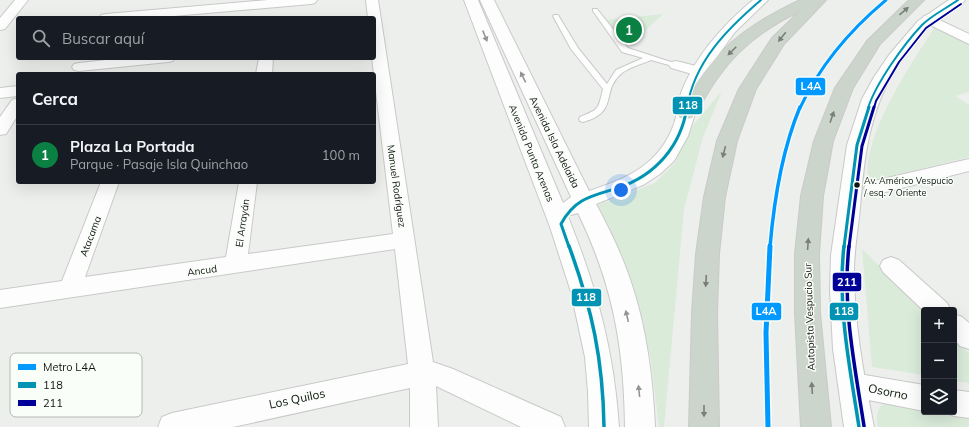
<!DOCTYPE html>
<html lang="es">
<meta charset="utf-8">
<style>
:root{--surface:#171b24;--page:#20242c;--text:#f1f3f6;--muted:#9ea1a6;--line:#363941;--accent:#0b8043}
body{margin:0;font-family:Mulish,sans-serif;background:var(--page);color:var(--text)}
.controls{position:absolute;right:12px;bottom:12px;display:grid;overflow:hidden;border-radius:4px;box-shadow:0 4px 16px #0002}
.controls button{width:36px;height:36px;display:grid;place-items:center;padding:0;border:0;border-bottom:1px solid var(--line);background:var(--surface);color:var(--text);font:20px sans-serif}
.you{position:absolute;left:621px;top:190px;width:14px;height:14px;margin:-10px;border:3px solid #fff;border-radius:50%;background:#1a73e8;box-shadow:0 0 0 6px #1a73e833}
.badge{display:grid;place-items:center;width:26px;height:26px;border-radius:50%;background:var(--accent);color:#fff;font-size:13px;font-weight:700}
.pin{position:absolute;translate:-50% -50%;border:2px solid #fff;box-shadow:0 1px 4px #0006}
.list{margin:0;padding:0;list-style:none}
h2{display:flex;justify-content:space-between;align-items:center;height:52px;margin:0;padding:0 16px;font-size:17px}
h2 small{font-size:13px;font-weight:400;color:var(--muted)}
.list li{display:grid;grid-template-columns:26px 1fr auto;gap:12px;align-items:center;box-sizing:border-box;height:60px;padding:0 16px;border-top:1px solid var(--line)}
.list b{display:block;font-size:15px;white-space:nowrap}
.list p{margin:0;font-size:13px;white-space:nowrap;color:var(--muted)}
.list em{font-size:13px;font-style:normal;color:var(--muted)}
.icon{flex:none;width:22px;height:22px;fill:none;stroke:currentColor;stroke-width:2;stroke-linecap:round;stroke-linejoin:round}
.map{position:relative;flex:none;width:969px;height:427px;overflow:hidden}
.search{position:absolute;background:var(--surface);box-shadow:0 4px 16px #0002;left:16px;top:16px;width:360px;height:44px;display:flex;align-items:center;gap:10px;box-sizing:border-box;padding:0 14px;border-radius:4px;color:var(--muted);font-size:15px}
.panel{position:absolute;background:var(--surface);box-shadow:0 4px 16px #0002;left:16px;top:72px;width:360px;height:112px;border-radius:4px}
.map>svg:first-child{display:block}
.green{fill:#daebda}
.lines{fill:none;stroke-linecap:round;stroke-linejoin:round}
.service-casing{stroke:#c8c9c8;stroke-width:2}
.minor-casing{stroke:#c8c9c8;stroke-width:2}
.secondary-casing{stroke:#c8c9c8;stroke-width:2}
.motorway-casing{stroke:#c9cac9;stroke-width:2}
.service{fill:#fcfdfc;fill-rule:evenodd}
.minor{fill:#fcfdfc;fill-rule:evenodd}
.secondary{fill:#fcfdfc;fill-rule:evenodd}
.motorway{fill:#ccd5cc;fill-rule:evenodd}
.bus-1-far2-casing{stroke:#f9fef9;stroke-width:4}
.bus-1-far1-casing{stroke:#f9fef9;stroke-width:6}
.bus-1-casing{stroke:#f9fef9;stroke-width:6}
.bus-2-far2-casing{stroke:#f9fef9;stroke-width:4}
.bus-2-far1-casing{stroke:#f9fef9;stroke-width:6}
.bus-2-casing{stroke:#f9fef9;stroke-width:6}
.bus-1-far2{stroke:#0093b3;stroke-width:2}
.bus-1-far1{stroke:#0093b3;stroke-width:3}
.bus-1{stroke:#0093b3;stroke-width:3.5}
.bus-2-far2{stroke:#009;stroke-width:2}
.bus-2-far1{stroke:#009;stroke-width:3}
.bus-2{stroke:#009;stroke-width:3.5}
.metro-1-far2-casing{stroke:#f9fef9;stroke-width:5}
.metro-1-far1-casing{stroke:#f9fef9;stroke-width:6}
.metro-1-casing{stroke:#f9fef9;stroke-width:8}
.metro-1-far2{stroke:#09f;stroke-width:3}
.metro-1-far1{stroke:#09f;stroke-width:3.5}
.metro-1{stroke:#09f;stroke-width:5}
.oneway{fill:#787e78}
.oneway2{fill:#939493}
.bus-dot{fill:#121412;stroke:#f9fef9;stroke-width:1.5}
.labels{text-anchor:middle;stroke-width:3;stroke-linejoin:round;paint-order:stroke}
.bus-label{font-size:9px;fill:#121412;stroke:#f9fef9;text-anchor:start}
.street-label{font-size:10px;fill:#121412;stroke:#f9fef9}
.near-street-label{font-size:12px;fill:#121412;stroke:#f9fef9}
.key{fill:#f9fef9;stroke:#b4b8b4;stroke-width:1}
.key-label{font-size:11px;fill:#121412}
.line-badge{stroke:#f9fef9;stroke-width:1.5}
.badge-label{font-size:11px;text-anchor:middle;font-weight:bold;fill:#fff}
</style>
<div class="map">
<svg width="969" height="427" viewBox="0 0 969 427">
<rect width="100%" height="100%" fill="#edefed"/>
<!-- green -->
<g class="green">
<path d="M 663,14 L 633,42 L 620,39 L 605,20 Z"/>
<path d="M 935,27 L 969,42 L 969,92 L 955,96 L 969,105 L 969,157 L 888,177 L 875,180 L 868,177 C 863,135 912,62 935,27 Z"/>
<path d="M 722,91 L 703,137 L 684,209 L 664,427 L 659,427 L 651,361 L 634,287 L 598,205 L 655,183 L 675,163 L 685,135 Z"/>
<path d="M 862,249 L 924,310 L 924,375 L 872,367 Z"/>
<path d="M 954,339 L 969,353 L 969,383 L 954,381 Z"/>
<path d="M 883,404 L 924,410 L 924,412 L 935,412 L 969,417 L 969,427 L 878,427 C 876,419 876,410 883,404 Z"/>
</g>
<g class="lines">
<defs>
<path id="service" d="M 593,9 L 597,9 L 628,48 L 680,65 L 676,67 L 651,60 C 642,64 630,67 622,73 C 600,91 620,112 583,122 L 580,121 L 579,119 L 580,117 C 600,109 598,109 603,89 L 571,49 L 553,16 L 554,15 L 558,15 L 578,48 L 607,84 L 616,70 L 643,58 L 622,52 L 593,11 Z"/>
<g id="minor">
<path d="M 15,0 L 28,0 L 5,29 L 0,30 L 0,18 Z"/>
<path d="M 268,0 L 317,0 L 315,3 L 311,4 L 151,18 L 99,18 L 101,15 L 106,14 Z"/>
<path d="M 366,0 L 378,0 L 433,362 L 453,369 L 561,417 L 565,427 L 521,427 L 436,386 L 438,427 L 410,427 L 410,388 L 233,427 L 158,427 L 162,417 L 172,413 L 408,364 L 395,249 L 0,308 L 0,290 L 62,281 L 101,182 L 119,182 L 85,277 L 226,257 L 239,182 L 257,182 L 248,254 L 393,234 L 372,58 L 374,58 L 374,18 L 368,18 Z"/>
<path d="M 929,15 L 969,34 L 969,44 L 924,22 L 922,19 L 924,16 Z"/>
<path d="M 124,58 L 175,58 L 173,61 L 168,62 L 79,71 L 74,70 L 72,67 L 74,64 L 79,63 Z"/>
<path d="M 259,58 L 273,58 L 272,74 L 256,74 Z"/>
<path d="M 676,61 L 704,68 L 707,71 L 704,74 L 699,76 L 671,68 L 669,65 L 671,62 Z"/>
<path d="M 18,86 L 18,96 L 0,98 L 0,88 Z"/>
<path d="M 18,98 L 18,115 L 6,134 L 0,135 L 0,117 L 12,100 Z"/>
<path d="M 969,159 L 969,171 L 874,195 L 867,193 L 864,188 L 867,183 L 874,181 Z"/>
<path d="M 891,257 L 899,260 L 947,303 L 951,310 L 924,311 L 883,272 L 880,266 L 883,260 Z"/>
<path d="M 954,314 L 962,317 L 969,323 L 969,349 L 960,346 L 954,339 Z"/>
<path d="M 853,373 L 924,385 L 924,411 L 853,397 L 844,394 L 840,385 L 844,376 Z"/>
<path d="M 954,390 L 969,392 L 969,418 L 954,416 L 945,412 L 954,412 Z"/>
</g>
<g id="secondary">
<path d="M 464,0 L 478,0 L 563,203 L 571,197 L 480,0 L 494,0 L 589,191 C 628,178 659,165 674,124 C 678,112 678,99 683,88 C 698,53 724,24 753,0 L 768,0 L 735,32 L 713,62 L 699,90 L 695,114 L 688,136 L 674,161 L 660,174 L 643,185 L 596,204 C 610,230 623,257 632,285 C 647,331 653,379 655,427 L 625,427 C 624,347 613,285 578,213 L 571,215 L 567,214 C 596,286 614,349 619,427 L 589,427 L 588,392 L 585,357 L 571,292 L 550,227 Z"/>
<path d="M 949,0 L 965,0 C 958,9 945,14 936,21 C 920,33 908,51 897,67 C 869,110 864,158 860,208 C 858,229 854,250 854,271 C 854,324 864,376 874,427 L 844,427 L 833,349 L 830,290 L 831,255 L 847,145 L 862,99 L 874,77 L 889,55 L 918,21 Z"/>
</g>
<g id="motorway">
<path d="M 800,0 L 826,0 L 784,44 L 756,89 L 737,141 L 725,197 L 719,254 L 717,313 L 719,427 L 689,427 L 692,313 L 696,254 L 704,197 L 717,141 L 739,89 L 772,38 L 800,11 C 769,26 739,47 719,76 C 709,89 702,104 692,118 L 686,119 L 680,118 L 677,114 C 689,95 700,75 715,59 C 738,32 769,15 800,0 Z"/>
<path d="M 909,0 L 924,0 L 880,44 L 853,88 L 833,141 L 823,196 L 819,254 L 820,313 L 831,427 L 801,427 L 795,313 L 795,254 L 801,196 L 814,141 L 835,88 L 867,41 Z"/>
</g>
</defs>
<!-- service casing -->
<use href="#service" class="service-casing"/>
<!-- minor casing -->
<use href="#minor" class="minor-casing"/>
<!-- secondary casing -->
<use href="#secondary" class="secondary-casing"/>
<!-- motorway casing -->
<use href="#motorway" class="motorway-casing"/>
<!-- service -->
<use href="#service" class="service"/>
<!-- minor -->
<use href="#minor" class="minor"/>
<!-- secondary -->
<use href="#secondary" class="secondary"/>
<!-- motorway -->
<use href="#motorway" class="motorway"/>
<defs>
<g id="bus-1-far2">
<path d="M 687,108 C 694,62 727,29 761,0"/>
<path d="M 868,108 C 876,83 904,44 922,25 C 932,15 947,8 958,0"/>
</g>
<g id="bus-1-far1">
<path d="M 569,247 L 561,224 C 575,198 592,196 618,188 C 656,175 681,146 687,107"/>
<path d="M 844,247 L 857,145 L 869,107"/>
</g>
<g id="bus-1">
<path d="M 569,246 C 592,309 603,359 604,427"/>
<path d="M 844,246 C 837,306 850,368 859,427"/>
</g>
<path id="bus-2-far2" d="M 874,108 L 876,101 L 899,62 L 926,28 L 961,4"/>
<path id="bus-2-far1" d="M 849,247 L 862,146 L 874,107"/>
<path id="bus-2" d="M 849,246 C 842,306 855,367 864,426"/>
</defs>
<!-- bus-1-far2 casing -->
<use href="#bus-1-far2" class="bus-1-far2-casing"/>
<!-- bus-1-far1 casing -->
<use href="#bus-1-far1" class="bus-1-far1-casing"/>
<!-- bus-1 casing -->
<use href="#bus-1" class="bus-1-casing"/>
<!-- bus-2-far2 casing -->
<use href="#bus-2-far2" class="bus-2-far2-casing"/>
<!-- bus-2-far1 casing -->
<use href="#bus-2-far1" class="bus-2-far1-casing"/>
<!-- bus-2 casing -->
<use href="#bus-2" class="bus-2-casing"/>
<!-- bus-1-far2 -->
<use href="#bus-1-far2" class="bus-1-far2"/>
<!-- bus-1-far1 -->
<use href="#bus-1-far1" class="bus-1-far1"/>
<!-- bus-1 -->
<use href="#bus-1" class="bus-1"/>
<!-- bus-2-far2 -->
<use href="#bus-2-far2" class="bus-2-far2"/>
<!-- bus-2-far1 -->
<use href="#bus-2-far1" class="bus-2-far1"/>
<!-- bus-2 -->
<use href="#bus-2" class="bus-2"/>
<defs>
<path id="metro-1-far2" d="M 800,108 C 820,65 850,30 886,0"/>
<path id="metro-1-far1" d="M 770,247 C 774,200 782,150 800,107"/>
<path id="metro-1" d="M 768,427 L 766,333 L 770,246"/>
</defs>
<!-- metro-1-far2 casing -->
<use href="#metro-1-far2" class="metro-1-far2-casing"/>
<!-- metro-1-far1 casing -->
<use href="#metro-1-far1" class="metro-1-far1-casing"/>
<!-- metro-1 casing -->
<use href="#metro-1" class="metro-1-casing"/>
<!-- metro-1-far2 -->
<use href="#metro-1-far2" class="metro-1-far2"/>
<!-- metro-1-far1 -->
<use href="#metro-1-far1" class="metro-1-far1"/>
<!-- metro-1 -->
<use href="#metro-1" class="metro-1"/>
</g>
<!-- one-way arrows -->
<defs><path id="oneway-solid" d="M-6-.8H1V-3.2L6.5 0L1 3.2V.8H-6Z"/></defs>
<g class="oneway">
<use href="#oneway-solid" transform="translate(904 11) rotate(-40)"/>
<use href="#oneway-solid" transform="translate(782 37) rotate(129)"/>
<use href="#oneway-solid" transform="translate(732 51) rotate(135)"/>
<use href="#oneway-solid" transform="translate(832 117) rotate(-71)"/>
<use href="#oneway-solid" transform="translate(724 152) rotate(104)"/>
<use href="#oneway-solid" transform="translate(808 244) rotate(-86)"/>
<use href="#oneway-solid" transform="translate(706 281) rotate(93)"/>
<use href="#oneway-solid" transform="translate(812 388) rotate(-94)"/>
<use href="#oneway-solid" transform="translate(704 411) rotate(90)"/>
</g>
<g class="oneway2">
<use href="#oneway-solid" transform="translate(485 36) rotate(68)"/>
<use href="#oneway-solid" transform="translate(523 77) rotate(-116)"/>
<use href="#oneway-solid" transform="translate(627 316) rotate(-103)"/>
<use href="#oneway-solid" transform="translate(639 391) rotate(-96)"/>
</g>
<!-- markers -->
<circle class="bus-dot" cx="857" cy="185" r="3.5"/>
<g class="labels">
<!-- bus labels -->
<g class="bus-label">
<text x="864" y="184">Av. Américo Vespucio<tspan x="864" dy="12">/ esq. 7 Oriente</tspan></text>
</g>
<!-- street labels -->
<g class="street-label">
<text transform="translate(555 142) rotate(64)" y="4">Avenida Isla Adelaida</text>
<text transform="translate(532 153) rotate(68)" y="4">Avenida Punta Arenas</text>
<text transform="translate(397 186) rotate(82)" y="4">Manuel Rodríguez</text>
<text transform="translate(242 223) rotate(-82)" y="4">El Arrayán</text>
<text transform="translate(90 236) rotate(-69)" y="4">Atacama</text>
<text transform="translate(202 270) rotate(-8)" y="4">Ancud</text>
<text transform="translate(809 317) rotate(-92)" y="4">Autopista Vespucio Sur</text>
</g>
<!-- near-street labels -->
<g class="near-street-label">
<text transform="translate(888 392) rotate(11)" y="4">Osorno</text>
<text transform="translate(297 399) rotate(-12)" y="4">Los Quilos</text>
</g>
</g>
<!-- legend -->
<rect x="10" y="353" width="132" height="64" rx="6" class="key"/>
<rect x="18" y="364" width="18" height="6" fill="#09f"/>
<rect x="18" y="382" width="18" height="6" fill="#0093b3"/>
<rect x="18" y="400" width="18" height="6" fill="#009"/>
<g class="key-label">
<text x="43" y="371">Metro L4A</text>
<text x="43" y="389">118</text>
<text x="43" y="407">211</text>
</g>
<g class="line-badge">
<rect x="795" y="77" width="31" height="19" rx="4" fill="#09f"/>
<rect x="672" y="96" width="31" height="19" rx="4" fill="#0093b3"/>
<rect x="832" y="272" width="30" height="20" rx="4" fill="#009"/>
<rect x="571" y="288" width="31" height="19" rx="4" fill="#0093b3"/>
<rect x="751" y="302" width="31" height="19" rx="4" fill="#09f"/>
<rect x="829" y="302" width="30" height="19" rx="4" fill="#0093b3"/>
</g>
<g class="badge-label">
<text x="811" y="90">L4A</text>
<text x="688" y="109">118</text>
<text x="847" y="286">211</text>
<text x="586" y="301">118</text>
<text x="766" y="315">L4A</text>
<text x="844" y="315">118</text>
</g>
</svg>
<div class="controls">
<button>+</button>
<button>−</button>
<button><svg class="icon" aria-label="layers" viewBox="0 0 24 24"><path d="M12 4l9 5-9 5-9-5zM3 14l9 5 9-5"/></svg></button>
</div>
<div class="you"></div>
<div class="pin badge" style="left:629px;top:30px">1</div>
<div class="search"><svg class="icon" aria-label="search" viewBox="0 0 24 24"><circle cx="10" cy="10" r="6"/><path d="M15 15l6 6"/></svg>Buscar aquí</div>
<section class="panel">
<h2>Cerca<small></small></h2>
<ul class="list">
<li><span class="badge">1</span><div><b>Plaza La Portada</b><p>Parque · Pasaje Isla Quinchao</p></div><em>100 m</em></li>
</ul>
</section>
</div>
